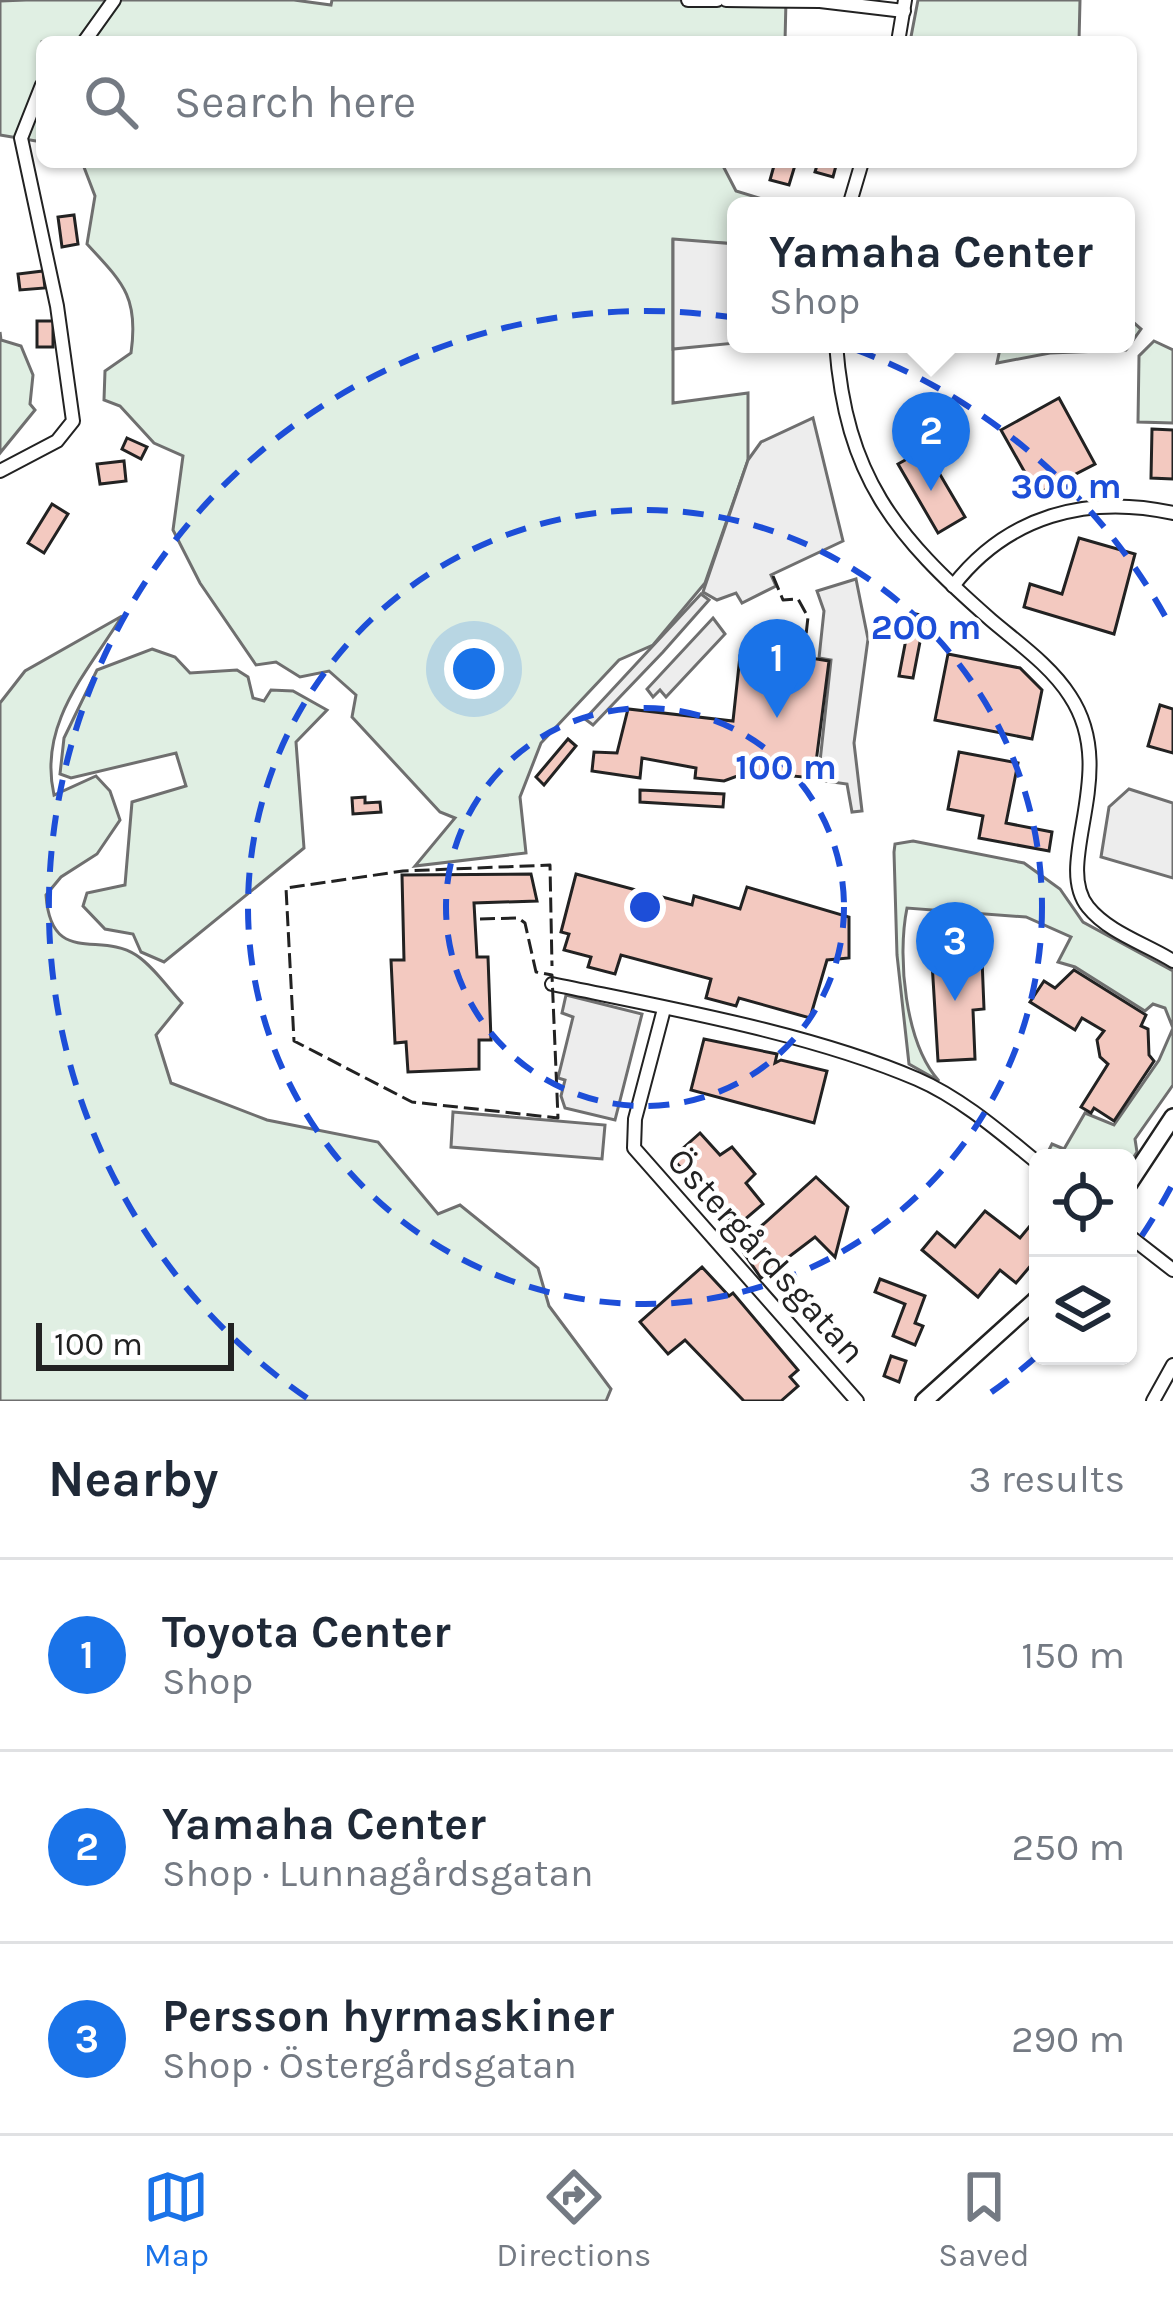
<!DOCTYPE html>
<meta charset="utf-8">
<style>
:root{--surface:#fff;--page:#f2f2f3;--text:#1f2937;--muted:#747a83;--line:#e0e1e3;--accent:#1a73e8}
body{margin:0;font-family:Karla,sans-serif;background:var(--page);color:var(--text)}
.controls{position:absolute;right:36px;bottom:36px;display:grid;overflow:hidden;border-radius:18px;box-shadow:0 3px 9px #0004}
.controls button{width:108px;height:108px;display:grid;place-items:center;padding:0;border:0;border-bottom:3px solid var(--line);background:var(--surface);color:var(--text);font:60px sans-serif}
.scale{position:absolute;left:36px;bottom:30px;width:198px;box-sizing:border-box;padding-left:12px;border:6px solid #222;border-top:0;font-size:33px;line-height:42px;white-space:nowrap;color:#222;-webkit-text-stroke:9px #fff;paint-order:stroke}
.you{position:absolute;left:474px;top:669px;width:42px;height:42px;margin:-30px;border:9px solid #fff;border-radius:50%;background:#1a73e8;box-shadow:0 0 0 18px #1a73e833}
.badge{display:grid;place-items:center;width:78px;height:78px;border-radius:50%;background:var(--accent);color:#fff;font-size:39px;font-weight:700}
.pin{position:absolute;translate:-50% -99px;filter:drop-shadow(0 3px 6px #0008)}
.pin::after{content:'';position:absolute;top:63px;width:42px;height:36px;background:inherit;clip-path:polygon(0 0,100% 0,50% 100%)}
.popup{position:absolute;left:727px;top:197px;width:408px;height:156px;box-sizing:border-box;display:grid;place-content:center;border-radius:18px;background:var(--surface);filter:drop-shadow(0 3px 9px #0005);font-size:39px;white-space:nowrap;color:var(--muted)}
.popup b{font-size:45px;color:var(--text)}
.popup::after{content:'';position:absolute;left:50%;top:100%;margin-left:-24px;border:24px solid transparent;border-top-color:var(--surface)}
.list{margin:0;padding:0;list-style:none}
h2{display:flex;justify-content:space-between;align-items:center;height:156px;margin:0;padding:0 48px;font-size:51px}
h2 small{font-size:39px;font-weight:400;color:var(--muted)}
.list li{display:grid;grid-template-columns:78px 1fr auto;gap:36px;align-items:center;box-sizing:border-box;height:192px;padding:0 48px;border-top:3px solid var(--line)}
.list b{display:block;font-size:45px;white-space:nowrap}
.list p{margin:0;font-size:39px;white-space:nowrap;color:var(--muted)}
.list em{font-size:39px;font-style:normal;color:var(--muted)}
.icon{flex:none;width:66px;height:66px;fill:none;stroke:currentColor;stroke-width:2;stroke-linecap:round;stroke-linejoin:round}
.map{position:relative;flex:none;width:1173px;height:1401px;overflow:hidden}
.search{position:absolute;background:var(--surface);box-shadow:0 3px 9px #0004;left:36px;right:36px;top:36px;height:132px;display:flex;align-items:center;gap:30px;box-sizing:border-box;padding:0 42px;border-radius:18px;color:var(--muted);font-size:45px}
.sheet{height:732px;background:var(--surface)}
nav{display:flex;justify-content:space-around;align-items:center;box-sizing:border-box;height:168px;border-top:3px solid var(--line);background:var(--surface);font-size:33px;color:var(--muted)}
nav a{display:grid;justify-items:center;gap:6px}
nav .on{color:var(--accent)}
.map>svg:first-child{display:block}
.green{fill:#e0efe3;stroke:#6f6f6f;stroke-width:3}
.parking{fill:#ededed;stroke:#6f6f6f;stroke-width:3}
.building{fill:#f3c9c0;stroke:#222;stroke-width:3}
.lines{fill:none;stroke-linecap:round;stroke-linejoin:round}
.minor-casing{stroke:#222;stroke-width:16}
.tertiary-casing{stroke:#222;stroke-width:20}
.minor{stroke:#fff;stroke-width:12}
.tertiary{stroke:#fff;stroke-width:15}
.fence{stroke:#222;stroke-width:3;stroke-dasharray:15 6;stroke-linecap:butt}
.ring{fill:none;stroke:#1d4ed8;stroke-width:6;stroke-dasharray:21 15}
.labels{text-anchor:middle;stroke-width:9;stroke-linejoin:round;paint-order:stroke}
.street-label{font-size:36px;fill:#222;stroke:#fff}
.centre{fill:#1d4ed8;stroke:#fff;stroke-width:6}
.ring-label{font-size:36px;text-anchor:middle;font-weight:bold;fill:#1d4ed8;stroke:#fff;stroke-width:9;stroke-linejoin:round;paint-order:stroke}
</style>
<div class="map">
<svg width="1173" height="1401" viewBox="0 0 1173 1401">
<rect width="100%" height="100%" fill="#fff"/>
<!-- green -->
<g class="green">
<path d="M 26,0 L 294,0 L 331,5 L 332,0 L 786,0 L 785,42 L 42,42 L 42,142 L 0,135 L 0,1 Z"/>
<path d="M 918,0 L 1080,0 L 1079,42 L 910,42 Z"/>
<path d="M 82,162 L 721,162 L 736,191 L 769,201 L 768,206 L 736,206 L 736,244 L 673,240 L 673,403 L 748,393 L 748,460 L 705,583 L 653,645 L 619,660 L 541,743 L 520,797 L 526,853 L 415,866 L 455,818 L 440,812 L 352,717 L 356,695 L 329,671 L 300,677 L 276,662 L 256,665 L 200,583 L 173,530 L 183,456 L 154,443 L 120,406 L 104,400 L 105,371 L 131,353 C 139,297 123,283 87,244 L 95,196 Z"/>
<path d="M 1126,316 L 1141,329 L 1126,350 L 1050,353 L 997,363 L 1001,344 L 1126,344 Z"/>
<path d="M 0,332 L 1,340 L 21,346 L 33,375 L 30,404 L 35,410 L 0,453 Z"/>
<path d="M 1154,341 L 1173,350 L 1173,423 L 1138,422 L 1139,356 Z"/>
<path d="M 122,616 C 86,674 38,724 54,795 L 96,776 L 110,791 L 120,820 L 97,854 L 61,877 L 46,895 C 51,967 100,931 136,955 C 153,966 168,988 182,1003 L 156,1035 L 171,1083 L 267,1120 L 378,1142 L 438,1214 L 460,1205 L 538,1268 L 549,1306 L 611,1389 L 606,1401 L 0,1401 L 0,703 L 25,671 Z"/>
<path d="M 152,649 L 175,657 L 190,673 L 237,670 L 248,677 L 253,698 L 264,701 L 271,690 L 293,691 L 327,710 L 296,742 L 304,848 L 164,962 L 141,952 L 133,934 L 105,929 L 83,906 L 87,893 L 125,885 L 132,802 L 186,786 L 176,753 L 71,778 L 60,774 L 64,738 L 97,670 Z"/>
<path d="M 913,841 L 1024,863 L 1060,889 L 1083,922 L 1173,971 L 1173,1085 L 1135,1139 L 1137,1152 L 1128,1166 L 1128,1158 L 1045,1158 L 1052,1144 L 1064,1149 L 1085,1113 L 1114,1125 L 1159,1060 L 1173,1028 L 1165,1008 L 1153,1004 L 1145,1011 L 1075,967 L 1058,962 L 1071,937 L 1026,917 L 907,908 C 897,957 905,1043 939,1081 L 909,1064 L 897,955 L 894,852 L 895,844 Z"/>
</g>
<!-- parking -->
<g class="parking">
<path d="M 673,239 L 736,244 L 736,343 L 673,349 Z"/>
<path d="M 813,418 L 843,541 L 771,575 L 776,586 L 742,603 L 736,593 L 717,600 L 703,592 L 748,460 L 761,442 Z"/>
<path d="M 856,579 L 868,639 L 854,743 L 862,811 L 852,812 L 847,784 L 818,780 L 831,660 L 819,658 L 824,611 L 817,591 Z"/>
<path d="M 701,594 L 709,600 L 663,652 L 593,725 L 585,719 Z"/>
<path d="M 713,618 L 725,634 L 666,697 L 660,690 L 653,697 L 647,689 Z"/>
<path d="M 1129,789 L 1173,803 L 1173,878 L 1101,857 L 1109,807 Z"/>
<path d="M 566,995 L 642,1014 L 615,1120 L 565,1108 L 561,1096 L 565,1080 L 558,1078 L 573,1017 L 562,1013 Z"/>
<path d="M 453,1112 L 605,1125 L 602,1159 L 451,1147 Z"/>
</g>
<!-- building -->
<g class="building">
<path d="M 775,162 L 796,162 L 789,185 L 770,180 Z"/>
<path d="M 818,162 L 837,162 L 833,177 L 815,172 Z"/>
<path d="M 74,215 L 78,244 L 62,247 L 58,217 Z"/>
<path d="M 43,271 L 45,288 L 20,290 L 18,274 Z"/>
<rect x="37" y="321" width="16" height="26"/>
<path d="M 1059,398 L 1095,464 L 1037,494 L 1001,430 Z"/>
<path d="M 1152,429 L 1173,430 L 1173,479 L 1151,478 Z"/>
<path d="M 127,438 L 147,447 L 141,459 L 122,449 Z"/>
<path d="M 925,449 L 965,517 L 938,533 L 898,464 Z"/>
<path d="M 124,461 L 126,481 L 100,484 L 97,464 Z"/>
<path d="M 52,504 L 68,514 L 44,553 L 28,543 Z"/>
<path d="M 1079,538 L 1135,554 L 1114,634 L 1024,607 L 1030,584 L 1062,594 Z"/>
<path d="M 911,613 L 925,616 L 913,678 L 899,676 Z"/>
<path d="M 762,650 L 829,661 L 814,778 L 748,772 L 724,781 L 695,778 L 696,768 L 642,758 L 640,778 L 592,771 L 594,752 L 617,753 L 628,709 L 733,721 L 740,656 L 761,659 Z"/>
<path d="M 948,654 L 1020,668 L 1042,690 L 1032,739 L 935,720 Z"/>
<path d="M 1160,705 L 1173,709 L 1173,753 L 1148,746 Z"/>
<path d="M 568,739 L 576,746 L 544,785 L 536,777 Z"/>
<path d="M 959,752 L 1018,763 L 1006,823 L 1052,832 L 1049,851 L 979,838 L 983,816 L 948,809 Z"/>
<path d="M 640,790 L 724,794 L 723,807 L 640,802 Z"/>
<path d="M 365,797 L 365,803 L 380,802 L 381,812 L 353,814 L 352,798 Z"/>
<path d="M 531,874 L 537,901 L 474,903 L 477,957 L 488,957 L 491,1040 L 479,1040 L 479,1069 L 408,1072 L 406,1042 L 395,1043 L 391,960 L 404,960 L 402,875 Z"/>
<path d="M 576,874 L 692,905 L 694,896 L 740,909 L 747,887 L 849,917 L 849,958 L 827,960 L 810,1018 L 739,998 L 736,1006 L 706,998 L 711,979 L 621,955 L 615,974 L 588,967 L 591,957 L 564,950 L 569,934 L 561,932 Z"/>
<path d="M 982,959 L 984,1009 L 973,1010 L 975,1059 L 938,1061 L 932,962 Z"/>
<path d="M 1074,970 L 1146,1015 L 1141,1026 L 1148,1029 L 1149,1055 L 1154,1061 L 1114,1121 L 1094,1108 L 1091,1113 L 1081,1107 L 1108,1064 L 1100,1057 L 1097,1040 L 1104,1031 L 1082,1018 L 1075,1030 L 1030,1002 L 1044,981 L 1055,988 Z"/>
<path d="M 704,1039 L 777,1054 L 775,1063 L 781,1060 L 827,1071 L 814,1123 L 691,1090 Z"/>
<path d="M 700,1133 L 720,1155 L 732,1147 L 755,1174 L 746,1183 L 763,1204 L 736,1227 L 672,1158 Z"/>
<path d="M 816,1177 L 848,1207 L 835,1257 L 815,1237 L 761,1278 L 739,1246 Z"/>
<path d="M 985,1211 L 1020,1238 L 1034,1221 L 1038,1224 L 1038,1257 L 1016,1283 L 1000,1270 L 978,1297 L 922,1250 L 937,1232 L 955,1247 Z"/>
<path d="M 702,1267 L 729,1296 L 733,1293 L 798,1370 L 790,1377 L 798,1386 L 781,1401 L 744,1401 L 685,1340 L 668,1354 L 640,1322 Z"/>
<path d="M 880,1279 L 925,1296 L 915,1323 L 923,1326 L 915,1345 L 893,1336 L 905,1304 L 875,1292 Z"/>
<path d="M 891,1356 L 906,1361 L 899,1382 L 884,1376 Z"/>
</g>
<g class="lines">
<defs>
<g id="minor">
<path d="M 688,0 L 717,0"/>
<path d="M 726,0 L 820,1 L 904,11"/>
<path d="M 84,42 L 114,0"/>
<path d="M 898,42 L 905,0"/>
<path d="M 849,206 L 862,162"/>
<path d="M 836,344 C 846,477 894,535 991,620 C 1018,643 1051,666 1070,696 C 1121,773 1052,862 1088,907 C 1109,933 1146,944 1173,961"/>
<path d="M 0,471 L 57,441 L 73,421 L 57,306 L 21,138 L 42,85"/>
<path d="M 953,586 C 1007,516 1087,494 1173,513"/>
<path d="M 552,984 C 667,1008 810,1033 917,1079 C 961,1098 1001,1133 1038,1163"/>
<path d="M 664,1009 L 635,1119 L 634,1148 L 857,1401"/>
<path d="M 1128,1235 L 1173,1270"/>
<path d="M 1153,1401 L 1173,1365"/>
</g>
<g id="tertiary">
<path d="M 1128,1185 L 1173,1117"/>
<path d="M 924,1401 L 1038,1298"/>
</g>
</defs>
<!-- minor casing -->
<use href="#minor" class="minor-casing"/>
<!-- tertiary casing -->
<use href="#tertiary" class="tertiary-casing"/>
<!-- minor -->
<use href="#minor" class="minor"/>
<!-- tertiary -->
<use href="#tertiary" class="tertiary"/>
<!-- fence -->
<g class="fence">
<path d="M 773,576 L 783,600 L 798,599 L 808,617 L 804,653"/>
<path d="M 480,919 L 518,918 L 525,923 L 536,972 L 552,975 L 558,1118 L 412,1102 L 294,1041 L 286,888 L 403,871 L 550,865 L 552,966"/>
</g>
</g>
<!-- distance rings -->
<g class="ring">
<circle cx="645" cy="907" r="199"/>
<circle cx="645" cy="907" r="397"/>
<path d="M1171 1187A596 596 0 0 1 1130 1253M1036 1357A596 596 0 0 1 983 1398M307 1398A596 596 0 1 1 1171 627"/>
</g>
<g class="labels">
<!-- street labels -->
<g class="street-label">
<text transform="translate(767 1255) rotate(48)" y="13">Östergårdsgatan</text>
</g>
</g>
<circle cx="645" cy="907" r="18" class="centre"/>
<g class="ring-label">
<text x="1066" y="498">300 m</text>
<text x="926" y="639">200 m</text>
<text x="786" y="779">100 m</text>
</g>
</svg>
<div class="controls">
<button><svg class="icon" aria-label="locate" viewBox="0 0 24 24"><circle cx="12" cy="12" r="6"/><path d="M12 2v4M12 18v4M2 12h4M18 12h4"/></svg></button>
<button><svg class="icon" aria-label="layers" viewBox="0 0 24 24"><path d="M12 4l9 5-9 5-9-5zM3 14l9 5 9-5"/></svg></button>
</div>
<div class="scale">100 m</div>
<div class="you"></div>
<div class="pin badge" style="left:777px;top:718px">1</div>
<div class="pin badge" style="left:931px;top:491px">2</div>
<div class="popup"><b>Yamaha Center</b>Shop</div>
<div class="pin badge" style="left:955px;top:1001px">3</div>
<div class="search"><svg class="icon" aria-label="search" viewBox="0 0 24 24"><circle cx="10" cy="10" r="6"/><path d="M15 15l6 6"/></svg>Search here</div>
</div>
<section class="sheet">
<h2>Nearby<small>3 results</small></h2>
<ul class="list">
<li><span class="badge">1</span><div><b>Toyota Center</b><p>Shop</p></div><em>150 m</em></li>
<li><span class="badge">2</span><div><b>Yamaha Center</b><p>Shop · Lunnagårdsgatan</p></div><em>250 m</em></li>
<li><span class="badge">3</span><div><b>Persson hyrmaskiner</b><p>Shop · Östergårdsgatan</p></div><em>290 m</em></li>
</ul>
</section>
<nav>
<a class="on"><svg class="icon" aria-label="map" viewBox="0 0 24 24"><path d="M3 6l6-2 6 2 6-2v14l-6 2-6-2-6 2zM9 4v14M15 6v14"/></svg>Map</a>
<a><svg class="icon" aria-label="directions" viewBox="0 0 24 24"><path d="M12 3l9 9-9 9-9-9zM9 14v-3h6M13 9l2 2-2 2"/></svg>Directions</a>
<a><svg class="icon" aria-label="saved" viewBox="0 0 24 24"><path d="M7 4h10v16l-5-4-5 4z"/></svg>Saved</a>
</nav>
